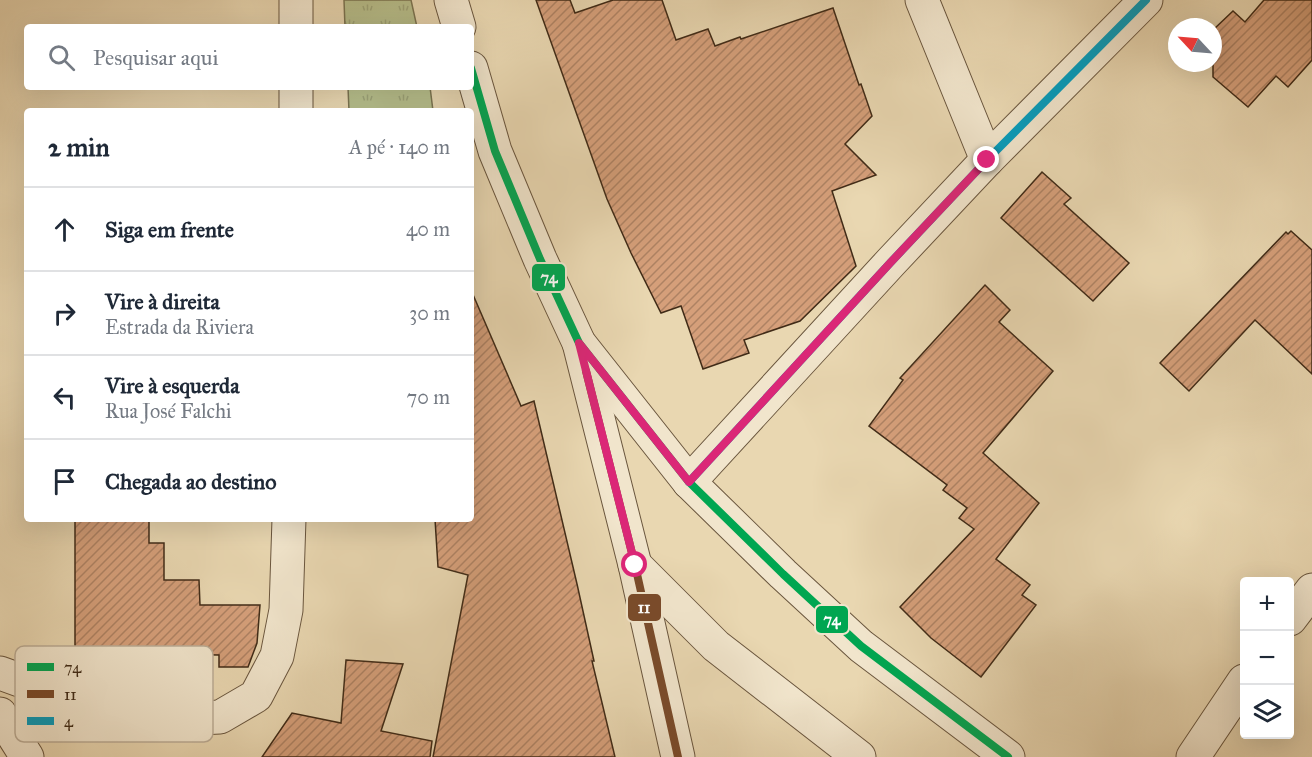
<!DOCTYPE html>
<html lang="pt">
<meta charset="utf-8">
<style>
:root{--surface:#fff;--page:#f6f6f7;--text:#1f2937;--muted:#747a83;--line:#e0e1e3}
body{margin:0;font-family:"IM FELL Great Primer",serif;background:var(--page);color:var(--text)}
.controls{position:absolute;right:18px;bottom:18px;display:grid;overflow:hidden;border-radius:6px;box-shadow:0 6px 24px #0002}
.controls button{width:54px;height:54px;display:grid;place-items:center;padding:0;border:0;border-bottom:2px solid var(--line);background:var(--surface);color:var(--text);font:30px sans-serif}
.compass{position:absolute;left:1168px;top:18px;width:54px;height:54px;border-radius:50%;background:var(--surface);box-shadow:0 6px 24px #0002;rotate:296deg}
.stop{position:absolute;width:18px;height:18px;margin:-14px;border:4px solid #db2777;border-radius:50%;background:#fff}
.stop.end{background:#db2777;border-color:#fff;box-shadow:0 2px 6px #0008}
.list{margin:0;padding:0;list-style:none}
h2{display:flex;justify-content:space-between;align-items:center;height:78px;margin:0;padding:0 24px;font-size:26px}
h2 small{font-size:20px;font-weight:400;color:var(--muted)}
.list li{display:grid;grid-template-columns:39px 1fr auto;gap:18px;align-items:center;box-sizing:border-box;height:84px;padding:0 24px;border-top:2px solid var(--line)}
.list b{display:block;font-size:22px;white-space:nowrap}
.list p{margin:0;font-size:20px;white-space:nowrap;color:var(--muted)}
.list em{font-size:20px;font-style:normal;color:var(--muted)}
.icon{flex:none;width:33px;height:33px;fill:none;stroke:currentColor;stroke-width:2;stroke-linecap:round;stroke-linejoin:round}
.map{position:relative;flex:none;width:1312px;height:757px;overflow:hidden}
.search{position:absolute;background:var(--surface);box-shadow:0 6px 24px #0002;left:24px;top:24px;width:450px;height:66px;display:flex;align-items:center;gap:15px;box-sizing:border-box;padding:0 21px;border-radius:6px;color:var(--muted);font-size:22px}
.panel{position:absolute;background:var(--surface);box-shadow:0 6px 24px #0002;left:24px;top:108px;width:450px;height:414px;border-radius:6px}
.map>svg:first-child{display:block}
.park{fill:url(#park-tufts);stroke:#7c7451;stroke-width:1.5}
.building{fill:url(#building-hatch);stroke:#402b17;stroke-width:1.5}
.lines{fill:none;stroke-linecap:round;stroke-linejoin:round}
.minor-casing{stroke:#6a563e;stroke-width:35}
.tertiary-casing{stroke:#6a563e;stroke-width:35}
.minor{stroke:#f1e5cc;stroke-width:33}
.tertiary{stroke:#f1e5cc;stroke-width:33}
.bus-1-casing{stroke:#f1e5cc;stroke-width:12}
.bus-2-casing{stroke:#f1e5cc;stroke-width:12}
.bus-3-casing{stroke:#f1e5cc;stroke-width:12}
.bus-1{stroke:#00a651;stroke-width:8}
.bus-2{stroke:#7a4b2a;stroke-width:8}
.bus-3{stroke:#069cbc;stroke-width:8}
.route{stroke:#db2777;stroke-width:8}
.key{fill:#f1e5cc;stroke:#bcad96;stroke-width:1.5}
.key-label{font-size:16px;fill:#402b17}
.line-badge{stroke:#f1e5cc;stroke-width:2}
.badge-label{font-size:16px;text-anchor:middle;font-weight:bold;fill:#fff}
</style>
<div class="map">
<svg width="1312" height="757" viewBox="0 0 1312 757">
<defs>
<pattern id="park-tufts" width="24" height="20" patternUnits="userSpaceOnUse" patternTransform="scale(1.5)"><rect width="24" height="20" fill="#b7be8b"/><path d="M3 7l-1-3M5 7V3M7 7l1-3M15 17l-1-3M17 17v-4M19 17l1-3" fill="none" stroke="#9ea377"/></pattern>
<pattern id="building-hatch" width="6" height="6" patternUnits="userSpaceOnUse" patternTransform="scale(1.5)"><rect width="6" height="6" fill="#d59f7a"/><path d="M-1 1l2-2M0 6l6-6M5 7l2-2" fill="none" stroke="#ae8263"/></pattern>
</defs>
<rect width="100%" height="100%" fill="#e9d7b1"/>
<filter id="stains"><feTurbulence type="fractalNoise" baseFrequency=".00333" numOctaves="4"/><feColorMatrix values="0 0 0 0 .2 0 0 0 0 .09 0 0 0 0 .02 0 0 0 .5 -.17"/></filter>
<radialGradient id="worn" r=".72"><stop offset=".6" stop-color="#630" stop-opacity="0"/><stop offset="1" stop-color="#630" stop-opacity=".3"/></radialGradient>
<!-- park -->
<g class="park">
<path d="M 344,0 L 411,0 L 417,27 L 345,27 Z"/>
<path d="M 348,87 L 430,87 L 433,111 L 349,111 Z"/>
</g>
<!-- building -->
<g class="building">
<path d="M 536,0 L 570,0 L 575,13 L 613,0 L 662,0 L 676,40 L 708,29 L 715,46 L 740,37 L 741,39 L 833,8 L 859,85 L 861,84 L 872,116 L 845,144 L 876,175 L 832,191 L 856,266 L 800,321 L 744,340 L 749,353 L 703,369 L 681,306 L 661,313 L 631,253 L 607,199 Z"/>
<path d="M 1264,0 L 1312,0 L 1312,60 L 1288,87 L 1276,76 L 1248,107 L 1213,77 L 1213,30 L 1233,11 L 1245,22 Z"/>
<path d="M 1042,172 L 1071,198 L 1064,204 L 1129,263 L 1093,301 L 1001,218 Z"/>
<path d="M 1291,231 L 1312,250 L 1312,374 L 1255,320 L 1189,391 L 1160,363 L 1286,232 L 1288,234 Z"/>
<path d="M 985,285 L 1010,310 L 999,322 L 1053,371 L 983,453 L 1039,503 L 996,559 L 1030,585 L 1022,595 L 1036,605 L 981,677 L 931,638 L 900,607 L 974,529 L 959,518 L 967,508 L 943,490 L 947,485 L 869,426 L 903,380 L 900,378 Z"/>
<path d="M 471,290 L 521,406 L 534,401 L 577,584 L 594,661 L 592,661 L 615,757 L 433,757 L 468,575 L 438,567 L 435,519 L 471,519 Z"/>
<path d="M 75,519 L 149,519 L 149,543 L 164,543 L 164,580 L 199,580 L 200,605 L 260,605 L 257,643 L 248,667 L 219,667 L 219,655 L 149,654 L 150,660 L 128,660 L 128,681 L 75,660 Z"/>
<path d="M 346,660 L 403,664 L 381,731 L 432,741 L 430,757 L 262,757 L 292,713 L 341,723 Z"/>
</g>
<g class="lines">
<defs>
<g id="minor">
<path d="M 922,0 L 987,160"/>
<path d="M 296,27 L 296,0"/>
<path d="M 296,111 L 296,87"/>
<path d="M 579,343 L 635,565 L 678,757"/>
<path d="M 689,482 L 891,262 L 987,160 L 1146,0"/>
<path d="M 635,565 L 716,646 L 859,757"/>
<path d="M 1290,619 L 1312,590"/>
<path d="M 0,673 L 83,703 L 158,720 L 220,717 L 256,696 L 277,656 L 286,610 L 289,519"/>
<path d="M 0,714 L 27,757"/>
<path d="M 1193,757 L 1244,681"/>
</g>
<g id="tertiary">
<path d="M 451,0 L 459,27"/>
<path d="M 471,68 L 495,151 L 540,259 L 579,343 L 689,482 L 783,574 L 861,646 L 1008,757"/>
</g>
</defs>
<!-- minor casing -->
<use href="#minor" class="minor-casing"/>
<!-- tertiary casing -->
<use href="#tertiary" class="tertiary-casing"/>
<!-- minor -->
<use href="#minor" class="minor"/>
<!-- tertiary -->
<use href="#tertiary" class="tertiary"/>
<defs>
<path id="bus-1" d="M 471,68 L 495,151 L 540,259 L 579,343 L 689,482 L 783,574 L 861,646 L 1008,757"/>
<path id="bus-2" d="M 586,371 L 635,565 L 678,757"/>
<path id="bus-3" d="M 689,482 L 891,262 L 987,160 L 1146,0"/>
</defs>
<!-- bus-1 casing -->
<use href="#bus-1" class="bus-1-casing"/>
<!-- bus-2 casing -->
<use href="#bus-2" class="bus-2-casing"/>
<!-- bus-3 casing -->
<use href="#bus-3" class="bus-3-casing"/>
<!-- bus-1 -->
<use href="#bus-1" class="bus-1"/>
<!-- bus-2 -->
<use href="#bus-2" class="bus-2"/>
<!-- bus-3 -->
<use href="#bus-3" class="bus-3"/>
</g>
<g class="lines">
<!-- route -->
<path class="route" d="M 635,565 L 579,343 L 689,482 L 891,262 L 987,160"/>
</g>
<!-- legend -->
<rect x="15" y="646" width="198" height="96" rx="9" class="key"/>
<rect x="27" y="663" width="27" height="8" fill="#00a651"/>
<rect x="27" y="690" width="27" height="8" fill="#7a4b2a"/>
<rect x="27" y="717" width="27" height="8" fill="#069cbc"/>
<g class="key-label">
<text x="64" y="673">74</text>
<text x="64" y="700">11</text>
<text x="64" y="727">4</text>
</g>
<g class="line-badge">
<rect x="531" y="263" width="35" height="29" rx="6" fill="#00a651"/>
<rect x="627" y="593" width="35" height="29" rx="6" fill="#7a4b2a"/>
<rect x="815" y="605" width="34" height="29" rx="6" fill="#00a651"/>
</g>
<g class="badge-label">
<text x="549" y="283">74</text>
<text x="644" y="613">11</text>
<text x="832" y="625">74</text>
</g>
<rect width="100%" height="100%" filter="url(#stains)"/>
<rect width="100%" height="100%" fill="url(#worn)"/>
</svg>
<div class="controls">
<button>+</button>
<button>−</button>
<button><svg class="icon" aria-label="layers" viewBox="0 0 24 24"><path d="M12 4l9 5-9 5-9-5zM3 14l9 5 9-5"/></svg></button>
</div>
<svg class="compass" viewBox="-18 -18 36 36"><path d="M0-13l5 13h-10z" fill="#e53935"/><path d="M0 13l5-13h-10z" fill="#747a83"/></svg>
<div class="stop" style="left:635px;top:565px"></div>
<div class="stop end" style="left:987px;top:160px"></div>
<div class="search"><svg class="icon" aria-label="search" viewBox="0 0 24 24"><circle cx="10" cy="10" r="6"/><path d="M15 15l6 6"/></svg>Pesquisar aqui</div>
<section class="panel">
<h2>2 min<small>A pé · 140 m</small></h2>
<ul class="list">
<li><svg class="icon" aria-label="ahead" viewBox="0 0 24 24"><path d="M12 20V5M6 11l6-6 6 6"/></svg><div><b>Siga em frente</b></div><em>40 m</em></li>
<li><svg class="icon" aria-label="right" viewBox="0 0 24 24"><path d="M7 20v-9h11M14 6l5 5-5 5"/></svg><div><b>Vire à direita</b><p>Estrada da Riviera</p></div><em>30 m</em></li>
<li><svg class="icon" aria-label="left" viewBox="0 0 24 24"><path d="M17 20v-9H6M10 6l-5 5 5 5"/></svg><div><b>Vire à esquerda</b><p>Rua José Falchi</p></div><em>70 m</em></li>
<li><svg class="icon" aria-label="arrive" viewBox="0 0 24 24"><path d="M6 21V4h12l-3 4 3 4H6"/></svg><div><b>Chegada ao destino</b></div></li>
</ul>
</section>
</div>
